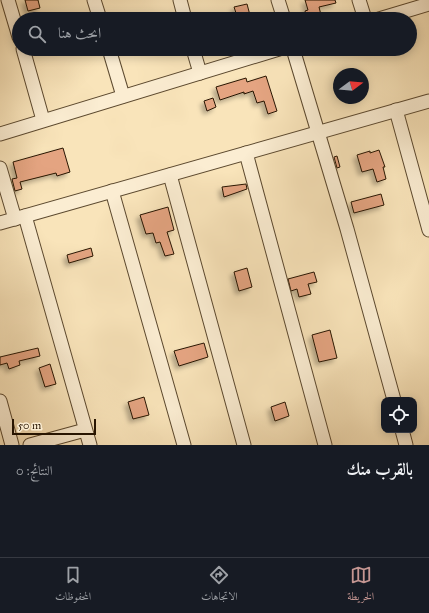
<!DOCTYPE html>
<html lang="ar">
<meta charset="utf-8">
<style>
:root{--surface:#171b24;--page:#20242c;--text:#f1f3f6;--muted:#9ea1a6;--line:#363941;--accent:#c59692}
body{margin:0;font-family:"IM FELL Great Primer",Amiri,serif;background:var(--page);color:var(--text);direction:rtl}
.controls{position:absolute;right:12px;bottom:12px;display:grid;overflow:hidden;border-radius:8px;box-shadow:0 2px 10px #0003}
.controls button{width:36px;height:36px;display:grid;place-items:center;padding:0;border:0;border-bottom:1px solid var(--line);background:var(--surface);color:var(--text);font:20px sans-serif}
.compass{position:absolute;left:333px;top:68px;width:36px;height:36px;border-radius:50%;background:var(--surface);box-shadow:0 2px 10px #0003;rotate:74deg}
.scale{position:absolute;left:12px;bottom:10px;width:84px;box-sizing:border-box;padding-left:4px;border:2px solid #281501;border-top:0;font-size:11px;line-height:14px;white-space:nowrap;color:#281501;-webkit-text-stroke:3px #fbedd2;paint-order:stroke}
.list{margin:0;padding:0;list-style:none}
h2{display:flex;justify-content:space-between;align-items:center;height:52px;margin:0;padding:0 16px;font-size:17px}
h2 small{font-size:13px;font-weight:400;color:var(--muted)}
.icon{flex:none;width:22px;height:22px;fill:none;stroke:currentColor;stroke-width:2;stroke-linecap:round;stroke-linejoin:round}
.map{position:relative;flex:none;width:429px;height:445px;overflow:hidden;direction:ltr}
.search{position:absolute;background:var(--surface);box-shadow:0 2px 10px #0003;left:12px;right:12px;top:12px;height:44px;display:flex;align-items:center;gap:10px;box-sizing:border-box;padding:0 14px;border-radius:22px;color:var(--muted);font-size:15px}
.sheet{height:112px;background:var(--surface)}
nav{display:flex;justify-content:space-around;align-items:center;box-sizing:border-box;height:56px;border-top:1px solid var(--line);background:var(--surface);font-size:11px;color:var(--muted)}
nav a{display:grid;justify-items:center;gap:2px}
nav .on{color:var(--accent)}
.map>svg:first-child{display:block}
.building{fill:#e4a481;stroke:#281501;filter:url(#shadow)}
.lines{fill:none;stroke-linecap:round;stroke-linejoin:round}
.street-casing{stroke:#5c492f;stroke-width:15}
.street{stroke:#fbedd2;stroke-width:13}
</style>
<div class="map">
<svg width="429" height="445" viewBox="0 0 429 445">
<defs>
<filter id="shadow"><feDropShadow dx="-3.5" dy="3.5" stdDeviation="2" flood-color="#0004"/></filter>
</defs>
<rect width="100%" height="100%" fill="#f9e4ba"/>
<filter id="stains"><feTurbulence type="fractalNoise" baseFrequency=".005" numOctaves="4"/><feColorMatrix values="0 0 0 0 .2 0 0 0 0 .09 0 0 0 0 .02 0 0 0 .5 -.17"/></filter>
<radialGradient id="worn" r=".72"><stop offset=".6" stop-color="#630" stop-opacity="0"/><stop offset="1" stop-color="#630" stop-opacity=".3"/></radialGradient>
<!-- building -->
<g class="building">
<path d="M 25,0 L 38,0 L 40,8 L 28,11 Z"/>
<path d="M 305,0 L 335,0 L 336,3 L 319,7 L 322,19 L 307,19 L 305,11 L 308,10 Z"/>
<path d="M 247,4 L 251,19 L 238,19 L 234,7 Z"/>
<path d="M 266,76 L 277,111 L 268,114 L 264,101 L 257,103 L 253,91 L 244,94 L 244,92 L 220,100 L 216,87 L 246,78 L 247,82 Z"/>
<path d="M 213,98 L 216,107 L 207,111 L 204,101 Z"/>
<path d="M 63,148 L 70,172 L 57,176 L 56,173 L 20,182 L 22,189 L 15,191 L 12,179 L 17,178 L 13,162 Z"/>
<path d="M 379,150 L 385,167 L 383,167 L 386,179 L 377,182 L 373,169 L 362,172 L 357,155 L 370,151 L 370,153 Z"/>
<path d="M 337,156 L 340,167 L 337,168 L 334,157 Z"/>
<path d="M 246,184 L 247,189 L 224,197 L 222,187 Z"/>
<path d="M 381,194 L 384,205 L 354,213 L 351,202 Z"/>
<path d="M 168,207 L 174,230 L 167,232 L 174,254 L 165,256 L 160,242 L 156,243 L 153,233 L 146,234 L 140,215 Z"/>
<path d="M 91,248 L 93,256 L 69,263 L 67,255 Z"/>
<path d="M 247,268 L 252,287 L 239,291 L 234,272 Z"/>
<path d="M 314,272 L 317,282 L 308,284 L 311,294 L 299,297 L 297,289 L 291,291 L 288,279 Z"/>
<path d="M 330,330 L 337,358 L 319,362 L 312,335 Z"/>
<path d="M 204,343 L 208,357 L 179,366 L 174,351 Z"/>
<path d="M 38,348 L 40,356 L 19,361 L 20,365 L 9,369 L 7,363 L 0,365 L 0,357 Z"/>
<path d="M 50,364 L 56,384 L 45,387 L 39,368 Z"/>
<path d="M 144,397 L 149,415 L 133,419 L 128,402 Z"/>
<path d="M 285,402 L 289,416 L 275,421 L 271,407 Z"/>
</g>
<g class="lines">
<defs>
<g id="street">
<path d="M 8,0 L 19,37"/>
<path d="M 94,0 L 100,19"/>
<path d="M 180,0 L 185,19"/>
<path d="M 278,0 L 284,19"/>
<path d="M 359,0 L 365,19"/>
<path d="M 379,19 L 429,4"/>
<path d="M 23,49 L 43,120"/>
<path d="M 109,49 L 123,96"/>
<path d="M 193,49 L 200,73"/>
<path d="M 293,49 L 347,229 L 394,400"/>
<path d="M 396,110 L 429,230"/>
<path d="M 0,134 L 279,49"/>
<path d="M 246,153 L 325,445"/>
<path d="M 0,168 L 15,219"/>
<path d="M 170,175 L 244,445"/>
<path d="M 112,191 L 184,445"/>
<path d="M 25,216 L 90,445"/>
<path d="M 0,223 L 429,101"/>
<path d="M 0,401 L 12,445"/>
<path d="M 402,430 L 406,445"/>
<path d="M 30,445 L 85,430"/>
</g>
</defs>
<!-- street casing -->
<use href="#street" class="street-casing"/>
<!-- street -->
<use href="#street" class="street"/>
</g>
<rect width="100%" height="100%" filter="url(#stains)"/>
<rect width="100%" height="100%" fill="url(#worn)"/>
</svg>
<div class="controls">
<button><svg class="icon" aria-label="locate" viewBox="0 0 24 24"><circle cx="12" cy="12" r="6"/><path d="M12 2v4M12 18v4M2 12h4M18 12h4"/></svg></button>
</div>
<svg class="compass" viewBox="-18 -18 36 36"><path d="M0-13l5 13h-10z" fill="#e53935"/><path d="M0 13l5-13h-10z" fill="#9ea1a6"/></svg>
<div class="scale">50 m</div>
<div class="search"><svg class="icon" aria-label="search" viewBox="0 0 24 24"><circle cx="10" cy="10" r="6"/><path d="M15 15l6 6"/></svg>ابحث هنا</div>
</div>
<section class="sheet">
<h2>بالقرب منك<small>النتائج: 0</small></h2>
<ul class="list">
</ul>
</section>
<nav>
<a class="on"><svg class="icon" aria-label="map" viewBox="0 0 24 24"><path d="M3 6l6-2 6 2 6-2v14l-6 2-6-2-6 2zM9 4v14M15 6v14"/></svg>الخريطة</a>
<a><svg class="icon" aria-label="directions" viewBox="0 0 24 24"><path d="M12 3l9 9-9 9-9-9zM9 14v-3h6M13 9l2 2-2 2"/></svg>الاتجاهات</a>
<a><svg class="icon" aria-label="saved" viewBox="0 0 24 24"><path d="M7 4h10v16l-5-4-5 4z"/></svg>المحفوظات</a>
</nav>
